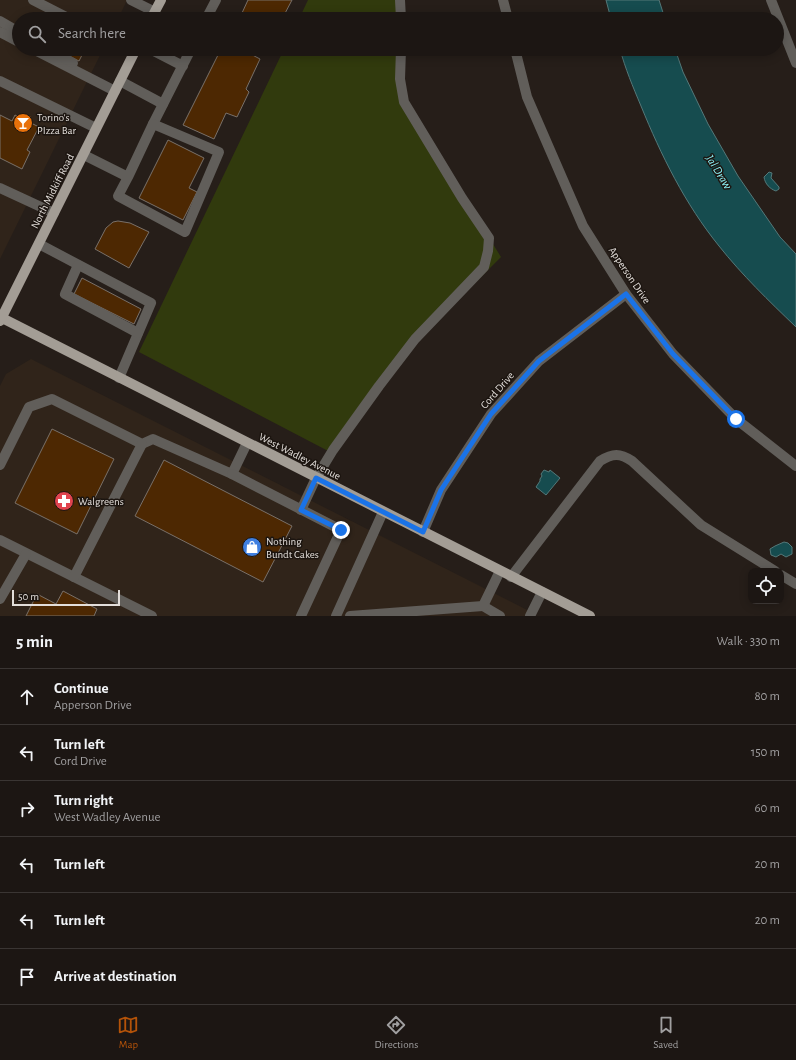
<!DOCTYPE html>
<meta charset="utf-8">
<style>
:root{--surface:#1c1613;--page:#292321;--text:#f1f3f6;--muted:#a09fa0;--line:#3a3533;--accent:#b45309}
body{margin:0;font-family:"Alegreya Sans",sans-serif;background:var(--page);color:var(--text)}
.controls{position:absolute;right:12px;bottom:12px;display:grid;overflow:hidden;border-radius:8px;box-shadow:0 2px 10px #0003}
.controls button{width:36px;height:36px;display:grid;place-items:center;padding:0;border:0;border-bottom:1px solid var(--line);background:var(--surface);color:var(--text);font:20px sans-serif}
.scale{position:absolute;left:12px;bottom:10px;width:108px;box-sizing:border-box;padding-left:4px;border:2px solid #e3deda;border-top:0;font-size:11px;line-height:14px;white-space:nowrap;color:#e3deda;-webkit-text-stroke:3px #1c1510;paint-order:stroke}
.stop{position:absolute;width:12px;height:12px;margin:-9px;border:3px solid #1a73e8;border-radius:50%;background:#fff}
.stop.end{background:#1a73e8;border-color:#fff;box-shadow:0 1px 4px #0008}
.list{margin:0;padding:0;list-style:none}
h2{display:flex;justify-content:space-between;align-items:center;height:52px;margin:0;padding:0 16px;font-size:17px}
h2 small{font-size:13px;font-weight:400;color:var(--muted)}
.list li{display:grid;grid-template-columns:26px 1fr auto;gap:12px;align-items:center;box-sizing:border-box;height:56px;padding:0 16px;border-top:1px solid var(--line)}
.list b{display:block;font-size:15px;white-space:nowrap}
.list p{margin:0;font-size:13px;white-space:nowrap;color:var(--muted)}
.list em{font-size:13px;font-style:normal;color:var(--muted)}
.icon{flex:none;width:22px;height:22px;fill:none;stroke:currentColor;stroke-width:2;stroke-linecap:round;stroke-linejoin:round}
.map{position:relative;flex:none;width:796px;height:616px;overflow:hidden}
.search{position:absolute;background:var(--surface);box-shadow:0 2px 10px #0003;left:12px;right:12px;top:12px;height:44px;display:flex;align-items:center;gap:10px;box-sizing:border-box;padding:0 14px;border-radius:22px;color:var(--muted);font-size:15px}
.sheet{height:388px;background:var(--surface)}
nav{display:flex;justify-content:space-around;align-items:center;box-sizing:border-box;height:56px;border-top:1px solid var(--line);background:var(--surface);font-size:11px;color:var(--muted)}
nav a{display:grid;justify-items:center;gap:2px}
nav .on{color:var(--accent)}
.map>svg:first-child{display:block}
.built{fill:#30241a}
.green{fill:#313a0d}
.water{fill:#164c4f;stroke:#547879}
.building{fill:#4d2802;stroke:#797069}
.lines{fill:none;stroke-linecap:round;stroke-linejoin:round}
.minor{stroke:#615e5a;stroke-width:10}
.major{stroke:#a39d95;stroke-width:10}
.route{stroke:#1a73e8;stroke-width:5}
.labels{text-anchor:middle;stroke-width:3;stroke-linejoin:round;paint-order:stroke}
.poi-label{font-size:11px;fill:#e3deda;stroke:#1c1510;text-anchor:start}
.street-label{font-size:11px;fill:#e3deda;stroke:#1c1510}
.water-label{font-size:12px;font-style:italic;fill:#8ff8fe;stroke:#1c1510}
</style>
<div class="map">
<svg width="796" height="616" viewBox="0 0 796 616">
<rect width="100%" height="100%" fill="#261e19"/>
<!-- built -->
<g class="built">
<path d="M 0,0 L 127,0 L 118,19 L 19,19 L 19,49 L 103,49 L 0,259 Z"/>
<path d="M 31,359 L 535,614 L 534,616 L 0,616 L 0,386 L 6,374 Z"/>
</g>
<!-- green -->
<g class="green">
<path d="M 308,0 L 403,0 L 403,19 L 299,19 Z"/>
<path d="M 284,49 L 404,49 L 405,102 L 501,257 L 413,345 L 332,453 L 139,352 Z"/>
</g>
<!-- water -->
<g class="water">
<path d="M 606,0 L 659,0 L 665,19 L 611,19 Z"/>
<path d="M 620,49 L 675,49 L 683,72 L 708,124 L 738,176 L 780,237 L 796,254 L 796,327 C 769,301 742,275 719,246 C 685,204 661,155 641,106 C 633,87 625,68 620,49 Z"/>
<path d="M 769,172 L 772,173 L 771,178 L 779,187 L 779,189 L 776,191 C 770,189 765,184 764,177 Z"/>
<path d="M 544,470 L 549,472 L 550,470 L 560,478 L 546,495 L 536,487 L 540,481 L 540,479 L 542,476 L 541,474 Z"/>
<path d="M 784,542 L 788,543 L 792,547 L 792,554 L 786,557 L 781,554 L 776,557 L 771,555 L 770,549 L 775,546 Z"/>
</g>
<!-- building -->
<g class="building">
<path d="M 248,0 L 292,0 L 282,19 L 254,19 L 242,13 Z"/>
<path d="M 55,49 L 85,49 L 79,61 Z"/>
<path d="M 221,49 L 241,49 L 260,59 L 246,89 L 249,92 L 237,117 L 226,113 L 214,139 L 183,125 Z"/>
<path d="M 0,115 L 12,121 L 15,115 L 39,127 L 27,150 L 30,152 L 22,169 L 0,158 Z"/>
<path d="M 168,140 L 204,158 L 189,188 L 197,192 L 183,220 L 139,198 Z"/>
<path d="M 118,221 L 130,223 L 149,232 L 129,268 L 95,249 L 106,228 L 113,222 Z"/>
<path d="M 82,278 L 141,309 L 134,324 L 74,294 Z"/>
<path d="M 52,429 L 114,459 L 77,534 L 15,503 Z"/>
<path d="M 164,460 L 292,526 L 263,582 L 135,516 Z"/>
<path d="M 63,591 L 97,609 L 94,616 L 26,616 L 37,594 L 56,604 Z"/>
</g>
<g class="lines">
<!-- minor -->
<g class="minor">
<path d="M 33,0 L 70,19"/>
<path d="M 131,0 L 155,12"/>
<path d="M 400,0 L 401,19"/>
<path d="M 503,0 L 508,19"/>
<path d="M 771,0 L 796,63"/>
<path d="M 206,19 L 216,0"/>
<path d="M 0,21 L 19,32"/>
<path d="M 0,32 L 19,42"/>
<path d="M 33,49 L 115,91"/>
<path d="M 49,49 L 73,63"/>
<path d="M 150,49 L 183,66"/>
<path d="M 515,49 L 527,97 L 583,226 L 626,294 L 673,354 L 736,419 L 796,466"/>
<path d="M 0,81 L 96,128"/>
<path d="M 120,81 L 163,104"/>
<path d="M 153,124 L 191,49"/>
<path d="M 84,155 L 128,177 L 118,196 L 185,232 L 219,152 L 153,124 L 128,177"/>
<path d="M 0,188 L 54,213"/>
<path d="M 39,244 L 151,303 L 119,378"/>
<path d="M 78,265 L 65,294 L 138,333"/>
<path d="M 0,465 L 29,407 L 52,399 L 142,444 L 153,439 L 232,474 L 247,443"/>
<path d="M 232,474 L 341,530 L 301,616"/>
<path d="M 301,510 L 316,478 L 333,450 L 379,386 L 415,339 L 484,267 L 488,251 L 489,238 L 462,198 L 404,102 L 400,79 L 401,49"/>
<path d="M 423,532 L 441,490 L 491,414 L 539,361 L 626,294"/>
<path d="M 0,540 L 152,616"/>
<path d="M 781,575 L 796,584"/>
<path d="M 74,577 L 142,444"/>
<path d="M 511,577 L 600,461 C 613,453 620,453 632,461 L 701,525 L 775,571"/>
<path d="M 0,599 L 26,554"/>
<path d="M 483,606 L 500,616"/>
<path d="M 336,616 L 383,512"/>
<path d="M 350,616 L 483,606 L 500,571"/>
<path d="M 530,616 L 542,592"/>
</g>
<!-- major -->
<g class="major">
<path d="M 151,19 L 161,0"/>
<path d="M 0,317 L 590,616"/>
<path d="M 0,321 L 136,49"/>
</g>
</g>
<g class="lines">
<!-- route -->
<path class="route" d="M 341,530 L 301,510 L 316,478 L 423,532 L 441,490 L 491,414 L 539,361 L 626,294 L 673,354 L 736,419"/>
</g>
<!-- icons -->
<defs>
<symbol id="bar-disc" viewBox="-11 -11 22 22"><circle r="9.5" fill="#e8710a" stroke="#1c1510"/><path d="M-6-5H6L.8 .8V4.5H3.5V6h-7V4.5H-.8V.8Z" fill="#fff"/></symbol>
<symbol id="pharmacy-disc" viewBox="-11 -11 22 22"><circle r="9.5" fill="#e0444e" stroke="#1c1510"/><path d="M-2-6h4v4h4v4h-4v4h-4v-4h-4v-4h4Z" fill="#fff"/></symbol>
<symbol id="shop-disc" viewBox="-11 -11 22 22"><circle r="9.5" fill="#3f7fe0" stroke="#1c1510"/><path d="M-5-2.5h2.3a2.7 3.5 0 0 1 5.4 0H5L5.5 6h-11ZM-1.5-2.5h3a1.5 2.3 0 0 0-3 0Z" fill="#fff"/></symbol>
</defs>
<g fill-rule="evenodd">
<use href="#bar-disc" x="12" y="112" width="22" height="22"/>
<use href="#pharmacy-disc" x="53" y="490" width="22" height="22"/>
<use href="#shop-disc" x="241" y="536" width="22" height="22"/>
</g>
<g class="labels">
<!-- poi labels -->
<g class="poi-label">
<text x="37" y="121">Torino's<tspan x="37" dy="13">PIzza Bar</tspan></text>
<text x="78" y="505">Walgreens</text>
<text x="266" y="545">Nothing<tspan x="266" dy="13">Bundt Cakes</tspan></text>
</g>
<!-- street labels -->
<g class="street-label">
<text transform="translate(52 191) rotate(-63)" y="4">North Midkiff Road</text>
<text transform="translate(630 275) rotate(56)" y="4">Apperson Drive</text>
<text transform="translate(497 390) rotate(-49)" y="4">Cord Drive</text>
<text transform="translate(300 456) rotate(27)" y="4">West Wadley Avenue</text>
</g>
<!-- water labels -->
<g class="water-label">
<text transform="translate(719 172) rotate(58)" y="4">Jal Draw</text>
</g>
</g>
</svg>
<div class="controls">
<button><svg class="icon" aria-label="locate" viewBox="0 0 24 24"><circle cx="12" cy="12" r="6"/><path d="M12 2v4M12 18v4M2 12h4M18 12h4"/></svg></button>
</div>
<div class="scale">50 m</div>
<div class="stop" style="left:736px;top:419px"></div>
<div class="stop end" style="left:341px;top:530px"></div>
<div class="search"><svg class="icon" aria-label="search" viewBox="0 0 24 24"><circle cx="10" cy="10" r="6"/><path d="M15 15l6 6"/></svg>Search here</div>
</div>
<section class="sheet">
<h2>5 min<small>Walk · 330 m</small></h2>
<ul class="list">
<li><svg class="icon" aria-label="ahead" viewBox="0 0 24 24"><path d="M12 20V5M6 11l6-6 6 6"/></svg><div><b>Continue</b><p>Apperson Drive</p></div><em>80 m</em></li>
<li><svg class="icon" aria-label="left" viewBox="0 0 24 24"><path d="M17 20v-9H6M10 6l-5 5 5 5"/></svg><div><b>Turn left</b><p>Cord Drive</p></div><em>150 m</em></li>
<li><svg class="icon" aria-label="right" viewBox="0 0 24 24"><path d="M7 20v-9h11M14 6l5 5-5 5"/></svg><div><b>Turn right</b><p>West Wadley Avenue</p></div><em>60 m</em></li>
<li><svg class="icon" aria-label="left" viewBox="0 0 24 24"><path d="M17 20v-9H6M10 6l-5 5 5 5"/></svg><div><b>Turn left</b></div><em>20 m</em></li>
<li><svg class="icon" aria-label="left" viewBox="0 0 24 24"><path d="M17 20v-9H6M10 6l-5 5 5 5"/></svg><div><b>Turn left</b></div><em>20 m</em></li>
<li><svg class="icon" aria-label="arrive" viewBox="0 0 24 24"><path d="M6 21V4h12l-3 4 3 4H6"/></svg><div><b>Arrive at destination</b></div></li>
</ul>
</section>
<nav>
<a class="on"><svg class="icon" aria-label="map" viewBox="0 0 24 24"><path d="M3 6l6-2 6 2 6-2v14l-6 2-6-2-6 2zM9 4v14M15 6v14"/></svg>Map</a>
<a><svg class="icon" aria-label="directions" viewBox="0 0 24 24"><path d="M12 3l9 9-9 9-9-9zM9 14v-3h6M13 9l2 2-2 2"/></svg>Directions</a>
<a><svg class="icon" aria-label="saved" viewBox="0 0 24 24"><path d="M7 4h10v16l-5-4-5 4z"/></svg>Saved</a>
</nav>
